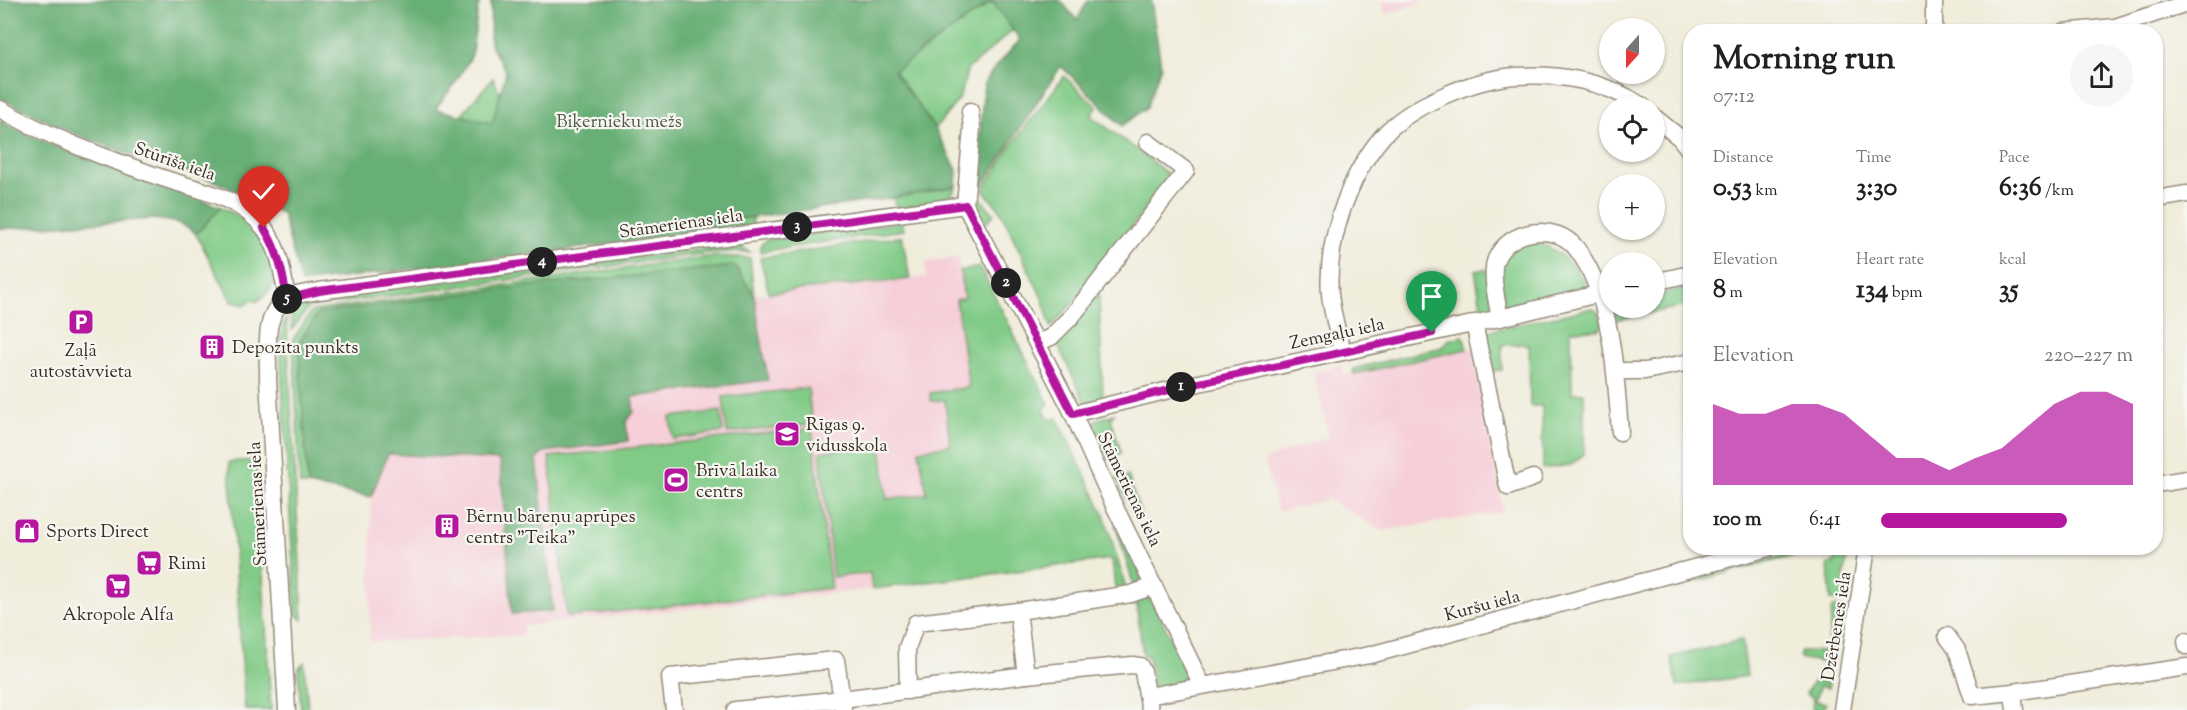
<!DOCTYPE html>
<meta charset="utf-8">
<style>
body{margin:0;font-family:"Sorts Mill Goudy",serif;background:#f6f6f6;color:#202124;height:100vh;display:flex;flex-direction:column;font-size:22px;white-space:nowrap}
*{box-sizing:border-box;margin:0}
p{font-size:20px;color:#757577}
.icon{flex:none;width:33px;height:33px;fill:none;stroke:currentColor;stroke-width:2;stroke-linecap:round;stroke-linejoin:round}
.map{position:relative;flex:1;overflow:hidden}
.side{position:absolute;left:1683px;top:24px;width:480px;height:531px;display:flex;flex-direction:column;background:#fff;border-radius:24px;box-shadow:0 2px 4px #0004}
.side>*{flex:none}
.needle{width:39px;rotate:201deg}
.buttons{position:absolute;left:1599px;top:18px;display:grid;gap:12px}
.buttons a{display:grid;place-items:center;width:66px;height:66px;border-radius:50%;background:#fff;box-shadow:0 2px 4px #0004;font-size:30px}
.pin{position:absolute;display:grid;place-items:center;width:51px;height:51px;color:#fff;margin:-62px -26px;border-radius:50% 50% 50% 0;rotate:-45deg;box-shadow:0 0 6px #0007}
.pin .icon{rotate:45deg}
.km{position:absolute;width:30px;height:30px;margin:-15px;border-radius:50%;background:#222;color:#fff;font-size:16px;line-height:30px;text-align:center}
.round{display:grid;place-items:center;flex:none;width:63px;height:63px;border-radius:32px;background:#f6f6f6}
.overview{display:flex;align-items:center;justify-content:space-between;height:102px;padding:0 30px}
h1{font-size:33px;font-weight:800;line-height:45px}
.stats{display:grid;grid-template-columns:repeat(3,1fr);gap:9px;height:102px;padding:6px 30px}
.stats div{display:grid;align-content:center}
.stats b{font-size:26px;font-weight:800}
.stats small{font-size:16px;font-weight:400}
.stats p{font-size:16px}
.chart{height:168px;padding:12px 30px}
.chart p{display:flex;justify-content:space-between}
.chart svg{width:100%;height:108px;margin-top:6px;fill:#b5179e;opacity:.7}
ul{padding:0 30px;list-style:none;font-size:20px}
li{display:grid;grid-template-columns:96px 72px 1fr;align-items:center;height:45px}
li i{height:15px;border-radius:8px;background:#b5179e}
.map>svg:first-child{display:block}
.built{fill:#f6cfd8}
.green{fill:#81cb87;stroke:#5e7a52;stroke-width:1.5}
.forest{fill:#68af74;stroke:#526c49;stroke-width:1.5}
.lines{fill:none;stroke-linecap:round;stroke-linejoin:round}
.street-casing{stroke:#968c7c;stroke-width:19}
.street{stroke:#fff;stroke-width:16}
.route-casing{stroke:#fff;stroke-width:12}
.route{stroke:#b5179e;stroke-width:8}
.labels{text-anchor:middle;stroke-width:4.5;stroke-linejoin:round;paint-order:stroke}
.park-label{font-size:18px;fill:#505a3e;stroke:#f6f6f2}
.street-label{font-size:18px;fill:#3b2a1e;stroke:#f6f6f2}
.poi-label{font-size:18px;fill:#3b2a1e;stroke:#f6f6f2;text-anchor:start}
</style>
<div class="map">
<svg width="2187" height="710" viewBox="0 0 2187 710">
<rect width="100%" height="100%" fill="#f6f6f2"/>
<filter id="ink" filterUnits="userSpaceOnUse"><feTurbulence type="fractalNoise" baseFrequency=".0167" numOctaves="2"/><feDisplacementMap in="SourceGraphic" scale="12" xChannelSelector="R" yChannelSelector="G"/><feConvolveMatrix kernelMatrix="1 2 1 2 8 2 1 2 1" color-interpolation-filters="sRGB"/></filter>
<filter id="wash" filterUnits="userSpaceOnUse"><feTurbulence type="fractalNoise" baseFrequency=".008" numOctaves="4" result="noise"/><feDisplacementMap in="SourceGraphic" scale="24" xChannelSelector="R" yChannelSelector="G"/><feGaussianBlur stdDeviation="1.35" result="paint"/><feColorMatrix in="noise" values="0 0 0 0 0 0 0 0 0 0 0 0 0 0 0 0 0 1.4 0 .05"/><feComposite in="paint" operator="in"/></filter>
<g filter="url(#wash)">
<rect width="100%" height="100%" fill="#f0eddb"/>
<g class="built">
<polygon points="1382,0 1427,0 1385,15"/>
<polygon points="958,257 962,287 1044,409 1100,519 892,587 523,626 523,635 370,642 371,498 308,485 754,295 926,277 925,262"/>
<polygon points="1473,348 1503,512 1382,531 1329,499 1278,512 1264,460 1329,436 1313,372 1343,365 1342,373 1346,375"/>
</g>
<g class="green">
<polygon points="993,1 1013,30 968,69 959,99 935,129 894,71"/>
<polygon points="1064,76 1097,107 1091,116 1139,151 1170,176 1080,295 1051,327 1043,300 1000,210 983,190 1009,149"/>
<polygon points="493,78 508,113 476,132 460,116"/>
<path d="M 956,186 C 950,207 914,205 896,208 L 893,198 Z"/>
<polygon points="977,194 994,214 986,223 974,200 974,196"/>
<path d="M 221,207 C 229,212 239,216 246,222 C 259,233 282,272 271,289 C 268,294 261,298 257,302 L 254,299 L 244,305 L 232,302 L 196,234 Z"/>
<polygon points="752,217 753,227 718,231 717,222"/>
<polygon points="902,222 904,230 760,252 760,246 766,240"/>
<polygon points="902,236 910,279 769,293 760,258"/>
<path d="M 1531,242 C 1552,243 1581,269 1588,290 L 1505,308 L 1498,264 L 1515,246 Z"/>
<polygon points="737,244 750,252 715,252 309,307 292,330 291,311 298,304 312,299"/>
<polygon points="715,256 750,258 754,295 511,310 298,344 308,485 300,485 293,339 312,311"/>
<polygon points="980,267 1049,404 1044,410 1049,420 1057,418 1104,514 1126,588 1115,588 1112,559 872,589 870,573 833,577 820,452 881,445 887,499 927,494 919,450 950,445 945,400 931,401 930,393 969,387 956,300 964,298 960,271"/>
<path d="M 1475,270 L 1488,270 L 1492,304 C 1485,320 1454,321 1439,324 L 1439,321 L 1482,312 Z"/>
<polygon points="1690,287 1690,305 1616,320 1615,308 1654,308 1655,295"/>
<polygon points="1099,294 1103,399 1086,404 1057,343"/>
<polygon points="1592,308 1598,312 1603,325 1597,330 1571,330 1572,393 1584,393 1584,454 1571,465 1543,469 1542,406 1530,406 1529,344 1502,345 1502,370 1490,371 1485,337 1489,331"/>
<polygon points="287,317 288,349 303,620 296,615 280,348 283,325"/>
<polygon points="1463,336 1467,349 1354,374 1353,369 1442,347 1448,340"/>
<polygon points="808,388 812,424 727,433 723,397"/>
<polygon points="721,411 723,432 673,439 670,417"/>
<path d="M 1114,414 L 1111,418 L 1121,453 L 1107,460 L 1091,427 C 1093,418 1106,417 1114,414 Z"/>
<polygon points="812,428 831,588 567,617 549,457"/>
<polygon points="256,460 271,710 245,710 229,462"/>
<polygon points="1128,476 1140,513 1137,515 1133,513 1116,478"/>
<polygon points="1115,524 1141,577 1140,582 1134,586"/>
<polygon points="1812,548 1848,548 1841,601 1831,600 1828,565 1834,563 1836,555 1831,551 1820,553 1819,549 1672,588 1671,585"/>
<path d="M 1138,597 L 1150,598 L 1153,603 L 1187,671 C 1180,688 1170,687 1154,691 L 1148,656 L 1143,656 L 1136,601 Z"/>
<polygon points="1832,607 1840,608 1832,664 1799,658 1801,651 1827,652"/>
<polygon points="1742,640 1747,676 1677,686 1671,657"/>
<polygon points="304,662 308,710 301,710 298,669"/>
<polygon points="1819,681 1829,683 1828,688 1819,686 1816,701 1826,703 1824,710 1812,710 1813,698 1806,694 1813,682"/>
</g>
<g class="forest">
<polygon points="0,0 481,0 478,7 472,55 454,85 435,109 492,123 506,72 490,44 491,0 1060,0 1077,20 1088,0 1151,0 1161,66 1147,107 1122,126 1061,66 983,185 976,183 984,83 993,70 1020,40 992,1 894,71 935,129 957,170 956,186 893,198 717,222 718,231 301,283 282,213 215,181 129,155 62,128 0,98"/>
<path d="M 0,120 L 13,128 L 70,152 L 221,207 L 196,234 C 184,222 170,221 153,219 L 0,229 Z"/>
<polygon points="735,266 754,295 768,380 632,397 634,412 626,422 628,441 544,452 537,459 553,611 512,614 500,460 388,454 371,497 308,485 298,344 318,313 509,288"/>
</g>
</g>
<g filter="url(#ink)">
<g class="lines">
<g class="street-casing">
<g id="street">
<polyline points="1934,0 1934,32"/>
<polyline points="2063,32 2115,27 2187,3"/>
<path d="M 0,109 C 47,136 101,156 151,174 C 190,189 239,194 265,229 C 280,249 283,275 287,299"/>
<polyline points="1654,117 1680,138 1690,151"/>
<polyline points="2156,199 2187,194"/>
<polyline points="965,205 1070,407 1111,499 1202,685"/>
<polyline points="965,205 972,128 970,111"/>
<polyline points="1654,282 1690,274"/>
<path d="M 1500,318 C 1497,303 1490,273 1496,259 C 1509,229 1556,222 1576,248 C 1612,294 1616,376 1620,432"/>
<polyline points="1474,323 1508,487 1533,478"/>
<polyline points="1037,343 1051,337 1072,316 1186,171 1148,142"/>
<path d="M 1342,352 C 1338,332 1332,314 1330,294 C 1326,242 1348,177 1382,137 C 1410,105 1474,79 1516,76 C 1559,73 1605,81 1642,106"/>
<polyline points="1616,371 1645,371 1690,362"/>
<polyline points="1073,414 1185,386 1500,318 1610,291"/>
<polyline points="2156,484 2187,479"/>
<polyline points="1947,636 1957,650 1972,696 2013,692 2187,667"/>
<polyline points="2186,641 2187,646"/>
<polyline points="908,691 907,648 916,623 1018,611"/>
<polyline points="2013,692 2015,710"/>
<polyline points="1148,696 1370,655 1768,548"/>
<path d="M 287,710 L 268,379 C 269,355 261,313 287,299 C 296,293 309,293 319,291 L 965,205"/>
<polyline points="674,710 670,677 836,660 843,708"/>
<polyline points="735,710 842,699 1026,675"/>
<polyline points="1150,710 1143,672 1140,666 1132,665 1026,675 1018,611 1131,594 1154,586"/>
<polyline points="1842,710 1867,548"/>
</g>
</g>
<use href="#street" class="street"/>
</g>
</g>
<g class="lines" filter="url(#ink)">
<g class="route-casing">
<path id="route" d="M 264,228 C 278,250 283,273 287,299 L 319,291 L 966,205 L 1073,414 L 1185,386 L 1432,333"/>
</g>
<use href="#route" class="route"/>
</g>
<defs>
<g id="parking-square" transform="scale(1.35)"><rect x="-9" y="-9" width="18" height="18" rx="4" fill="#b5179e" stroke="#f6f6f2"/><path d="M-3.5-5.5H1a3.5 3.5 0 0 1 0 7H-1V5.5H-3.5ZM-1-3.4V-.6H.8a1.4 1.4 0 0 0 0-2.8Z" fill="#fff"/></g>
<g id="building-square" transform="scale(1.35)"><rect x="-9" y="-9" width="18" height="18" rx="4" fill="#b5179e" stroke="#f6f6f2"/><path d="M-4-6H4V6H1V3H-1V6H-4ZM-2.5-4.3h1.7v1.8h-1.7ZM.8-4.3h1.7v1.8H.8ZM-2.5-1h1.7V.8h-1.7ZM.8-1h1.7V.8H.8Z" fill="#fff"/></g>
<g id="school-square" transform="scale(1.35)"><rect x="-9" y="-9" width="18" height="18" rx="4" fill="#b5179e" stroke="#f6f6f2"/><path d="M0-5L7-2L0 1L-7-2ZM-4 1L0 2.5L4 1V4Q0 6-4 4Z" fill="#fff"/></g>
<g id="stadium-square" transform="scale(1.35)"><rect x="-9" y="-9" width="18" height="18" rx="4" fill="#b5179e" stroke="#f6f6f2"/><path d="M0-5a6.5 5 0 1 0 0 10a6.5 5 0 1 0 0-10ZM-3.5-1.8h7v3.6h-7Z" fill="#fff"/></g>
<g id="shop-square" transform="scale(1.35)"><rect x="-9" y="-9" width="18" height="18" rx="4" fill="#b5179e" stroke="#f6f6f2"/><path d="M-5-2.5h2.3a2.7 3.5 0 0 1 5.4 0H5L5.5 6h-11ZM-1.5-2.5h3a1.5 2.3 0 0 0-3 0Z" fill="#fff"/></g>
<g id="supermarket-square" transform="scale(1.35)"><rect x="-9" y="-9" width="18" height="18" rx="4" fill="#b5179e" stroke="#f6f6f2"/><path d="M-6-5.5h2.5l.6 2H6L4.5 2H-2.5L-4.4-4H-6ZM-1.5 3.2a1.3 1.3 0 1 0 .1 0ZM3 3.2a1.3 1.3 0 1 0 .1 0Z" fill="#fff"/></g>
</defs>
<g fill-rule="evenodd">
<use href="#parking-square" x="81" y="322"/>
<use href="#building-square" x="212" y="347"/>
<use href="#school-square" x="787" y="434"/>
<use href="#stadium-square" x="676" y="480"/>
<use href="#building-square" x="447" y="526"/>
<use href="#shop-square" x="27" y="531"/>
<use href="#supermarket-square" x="149" y="563"/>
<use href="#supermarket-square" x="118" y="586"/>
</g>
<g class="labels">
<g class="park-label">
<text x="619" y="127">Biķernieku mežs</text>
</g>
<g class="street-label">
<text transform="translate(175 161) rotate(19)" y="6">Stūrīša iela</text>
<text transform="translate(681 223) rotate(-8)" y="6">Stāmerienas iela</text>
<text transform="translate(1337 333) rotate(-12)" y="6">Zemgaļu iela</text>
<text transform="translate(1130 489) rotate(64)" y="6">Stāmerienas iela</text>
<text transform="translate(257 504) rotate(-93)" y="6">Stāmerienas iela</text>
<text transform="translate(1482 605) rotate(-15)" y="6">Kuršu iela</text>
<text transform="translate(1836 626) rotate(-81)" y="6">Dzērbenes iela</text>
</g>
<g class="poi-label">
<text x="232" y="353">Depozīta punkts</text>
<text x="81" y="356" text-anchor="middle">Zaļā<tspan x="81" dy="21">autostāvvieta</tspan></text>
<text x="806" y="430">Rīgas 9.<tspan x="806" dy="21">vidusskola</tspan></text>
<text x="696" y="476">Brīvā laika<tspan x="696" dy="21">centrs</tspan></text>
<text x="466" y="522">Bērnu bāreņu aprūpes<tspan x="466" dy="21">centrs "Teika"</tspan></text>
<text x="46" y="537">Sports Direct</text>
<text x="168" y="569">Rimi</text>
<text x="118" y="620" text-anchor="middle">Akropole Alfa</text>
</g>
</g>
</svg>
<div class="buttons">
<a><svg class="needle" viewBox="-14 -14 28 28"><path d="M0-13l5 13h-10z" fill="#e53935"/><path d="M0 13l5-13h-10z" fill="#757577"/></svg></a>
<a><svg class="icon" aria-label="locate" viewBox="0 0 24 24"><circle cx="12" cy="12" r="6"/><path d="M12 2v4M12 18v4M2 12h4M18 12h4"/></svg></a>
<a>+</a>
<a>−</a>
</div>
<div class="pin" style="left:1432px;top:333px;background:#1e9e55"><svg class="icon" aria-label="arrive" viewBox="0 0 24 24"><path d="M6 21V4h12l-3 4 3 4H6"/></svg></div>
<div class="pin" style="left:264px;top:228px;background:#d93025"><svg class="icon" aria-label="check" viewBox="0 0 24 24"><path d="M5 12l5 5 9-10"/></svg></div>
<b class="km" style="left:1181px;top:387px">1</b>
<b class="km" style="left:1006px;top:283px">2</b>
<b class="km" style="left:797px;top:227px">3</b>
<b class="km" style="left:542px;top:262px">4</b>
<b class="km" style="left:287px;top:299px">5</b>
<section class="side">
<div class="overview"><div><h1>Morning run</h1><p>07:12</p></div><a class="round"><svg class="icon" aria-label="share" viewBox="0 0 24 24"><path d="M12 15V3M7 8l5-5 5 5M5 13v7h14v-7"/></svg></a></div>
<div class="stats">
<div><p>Distance</p><b>0.53<small> km</small></b></div>
<div><p>Time</p><b>3:30</b></div>
<div><p>Pace</p><b>6:36<small> /km</small></b></div>
</div>
<div class="stats">
<div><p>Elevation</p><b>8<small> m</small></b></div>
<div><p>Heart rate</p><b>134<small> bpm</small></b></div>
<div><p>kcal</p><b>35</b></div>
</div>
<div class="chart"><p><span>Elevation</span>220–227 m</p>
<svg viewBox="0 0 160 44" preserveAspectRatio="none"><path d="M0 44V11L10 15L20 15L30 11L40 11L50 15L60 24L70 33L80 33L90 38L100 33L110 29L120 20L130 11L140 6L150 6L160 11V44z"/></svg>
</div>
<ul>
<li><b>100 m</b>6:41<i style="width:74%"></i></li>
</ul>
</section>
</div>
